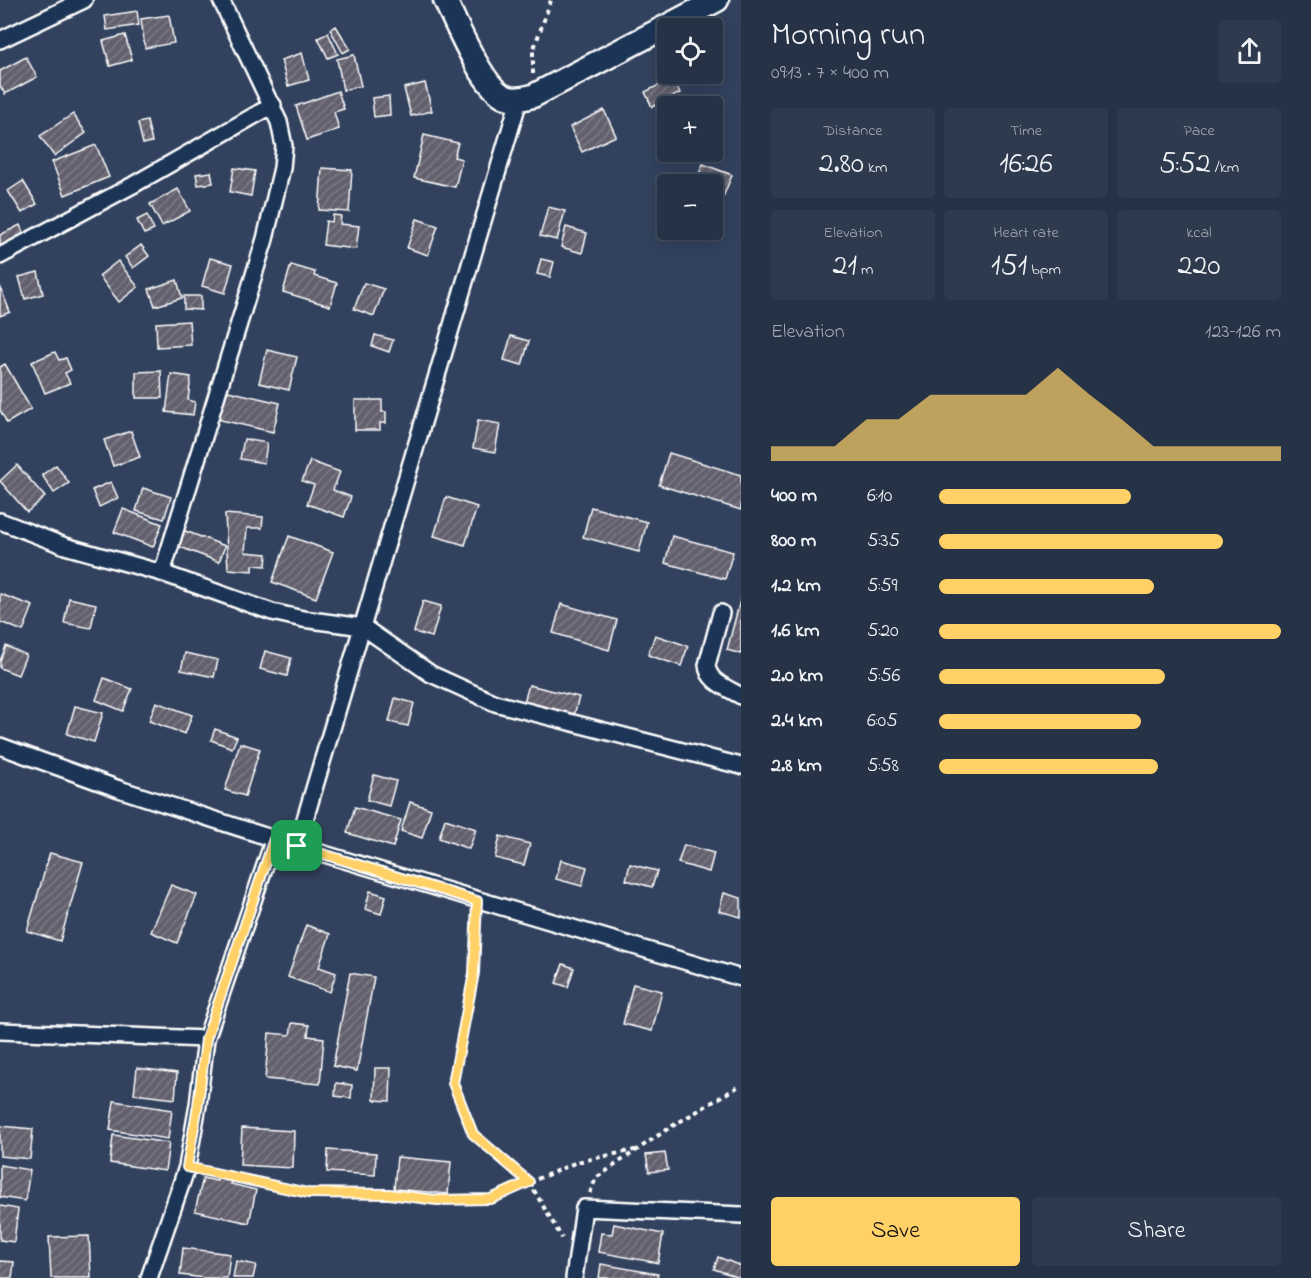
<!DOCTYPE html>
<meta charset="utf-8">
<style>
body{margin:0;font-family:"Indie Flower",sans-serif;background:#2e3a4d;color:#f1f3f6;height:100vh;display:flex;flex-direction:column;font-size:22px;white-space:nowrap}
*{box-sizing:border-box;margin:0}
p{font-size:20px;color:#a4aab3}
.icon{flex:none;width:33px;height:33px;fill:none;stroke:currentColor;stroke-width:2;stroke-linecap:round;stroke-linejoin:round}
.map{position:relative;flex:1;overflow:hidden}
.panel{display:flex;flex-direction:column;background:#263246;width:570px}
.panel>*{flex:none}
.tools{position:absolute;left:657px;top:18px;display:grid;gap:12px}
.tools a{display:grid;place-items:center;width:66px;height:66px;border-radius:6px;background:#263246;box-shadow:0 3px 15px #0003,0 0 0 2px #424d5f;font-size:30px}
.pin{position:absolute;display:grid;place-items:center;width:51px;height:51px;color:#fff;margin:-26px;border-radius:12px;box-shadow:0 3px 9px #0006}
.round{display:grid;place-items:center;flex:none;width:63px;height:63px;border-radius:6px;background:#2e3a4d}
.head{display:flex;align-items:center;justify-content:space-between;height:102px;padding:0 30px}
h1{font-size:33px;font-weight:600;line-height:45px}
.metrics{display:grid;grid-template-columns:repeat(3,1fr);gap:9px;height:102px;padding:6px 30px}
.metrics div{display:grid;align-content:center;border-radius:6px;background:#2e3a4d;text-align:center}
.metrics b{font-size:30px;font-weight:600}
.metrics small{font-size:16px;font-weight:400}
.metrics p{font-size:16px}
.chart{height:168px;padding:12px 30px}
.chart p{display:flex;justify-content:space-between}
.chart svg{width:100%;height:108px;margin-top:6px;fill:#ffd166;opacity:.7}
.action{display:flex;gap:12px;margin-top:auto;padding:12px 30px}
.action a{flex:1;height:69px;border-radius:6px;background:#ffd166;color:#111;font-size:24px;font-weight:600;line-height:69px;text-align:center}
.action a+a{background:#2e3a4d;color:#f1f3f6}
ul{padding:0 30px;list-style:none;font-size:20px}
li{display:grid;grid-template-columns:96px 72px 1fr;align-items:center;height:45px}
li i{height:15px;border-radius:8px;background:#ffd166}
main{display:flex;flex:1;min-height:0}
.map>svg:first-child{display:block}
.building{fill:url(#building-hatch);stroke:#fff;stroke-width:1.5}
.lines{fill:none;stroke-linecap:round;stroke-linejoin:round}
.street-casing{stroke:#fff;stroke-width:20}
.secondary-casing{stroke:#fff;stroke-width:27}
.path{stroke:#fff;stroke-width:4;stroke-dasharray:4.5 4.5;stroke-linecap:butt}
.street{stroke:#1d3557;stroke-width:15}
.secondary{stroke:#1d3557;stroke-width:22}
.route-casing{stroke:#fff;stroke-width:12}
.route{stroke:#ffd166;stroke-width:8}
</style>
<main>
<div class="map">
<svg width="741" height="1278" viewBox="0 0 741 1278">
<defs>
<pattern id="building-hatch" width="6" height="6" patternUnits="userSpaceOnUse" patternTransform="scale(1.5)"><rect width="6" height="6" fill="#63616e"/><path d="M-1 1l2-2M0 6l6-6M5 7l2-2" fill="none" stroke="#7a7984"/></pattern>
</defs>
<rect width="100%" height="100%" fill="#32425e"/>
<filter id="ink" filterUnits="userSpaceOnUse"><feTurbulence type="fractalNoise" baseFrequency=".0167" numOctaves="2"/><feDisplacementMap in="SourceGraphic" scale="12" xChannelSelector="R" yChannelSelector="G"/><feConvolveMatrix kernelMatrix="1 2 1 2 8 2 1 2 1" color-interpolation-filters="sRGB"/></filter>
<g filter="url(#ink)">
<g class="building">
<polygon points="137,11 139,25 107,30 105,16"/>
<polygon points="169,15 174,43 145,48 141,19"/>
<polygon points="336,26 350,49 343,53 330,29"/>
<polygon points="328,33 338,54 328,58 318,38"/>
<polygon points="125,35 132,60 110,66 103,41"/>
<polygon points="302,53 309,80 288,86 281,60"/>
<polygon points="354,55 361,86 343,90 337,59"/>
<polygon points="26,57 37,77 5,94 0,86 0,71"/>
<polygon points="673,78 680,93 652,107 645,92"/>
<polygon points="425,83 432,111 411,116 404,88"/>
<polygon points="338,91 344,109 334,112 339,129 307,140 296,106"/>
<polygon points="389,96 390,115 374,117 372,98"/>
<polygon points="604,110 616,136 582,152 570,127"/>
<polygon points="73,114 86,133 54,156 40,136"/>
<polygon points="147,121 152,142 143,144 138,123"/>
<polygon points="424,135 458,143 454,157 462,159 455,187 414,178"/>
<polygon points="96,145 109,177 65,195 52,162"/>
<polygon points="703,164 732,175 723,197 712,193 712,184 695,184"/>
<polygon points="234,168 255,171 251,196 230,192"/>
<polygon points="322,168 352,170 349,212 319,210"/>
<polygon points="211,172 213,183 198,185 196,174"/>
<polygon points="23,181 37,204 22,213 8,191"/>
<polygon points="178,189 190,211 162,226 150,204"/>
<polygon points="548,207 565,211 557,240 540,236"/>
<polygon points="147,215 154,230 144,234 137,220"/>
<polygon points="333,215 341,216 340,224 359,226 356,249 323,245 326,221 332,222"/>
<polygon points="417,219 438,226 428,255 407,248"/>
<polygon points="20,225 26,239 0,251 0,235"/>
<polygon points="566,227 587,233 582,253 561,247"/>
<polygon points="141,245 149,256 133,268 125,257"/>
<polygon points="210,258 233,264 225,293 202,286"/>
<polygon points="541,259 554,262 550,277 537,274"/>
<polygon points="118,261 138,287 119,302 99,276"/>
<polygon points="291,265 315,272 314,276 337,283 330,306 283,292"/>
<polygon points="38,272 43,294 25,299 19,277"/>
<polygon points="177,280 182,298 155,306 149,289"/>
<polygon points="364,283 384,289 374,316 354,309"/>
<polygon points="0,286 10,312 0,316"/>
<polygon points="184,296 201,296 201,310 184,309"/>
<polygon points="189,321 191,345 157,347 156,323"/>
<polygon points="375,335 393,340 389,352 372,346"/>
<polygon points="511,336 529,341 522,365 504,360"/>
<polygon points="267,350 297,357 289,390 259,383"/>
<polygon points="55,352 59,360 66,358 71,370 65,373 70,383 45,393 32,362"/>
<polygon points="5,364 31,409 7,423 0,410 0,367"/>
<polygon points="161,371 162,398 136,398 136,372"/>
<polygon points="171,374 191,377 188,400 195,402 193,415 166,412"/>
<polygon points="215,388 280,403 273,432 208,417"/>
<polygon points="355,400 382,400 382,412 386,412 386,423 380,423 380,430 355,430"/>
<polygon points="478,420 500,424 495,452 473,448"/>
<polygon points="131,431 140,457 113,466 104,440"/>
<polygon points="244,439 267,443 264,463 240,459"/>
<polygon points="669,453 741,475 741,510 659,485"/>
<polygon points="310,461 340,472 333,490 351,497 344,517 307,504 314,485 302,481"/>
<polygon points="17,465 45,497 27,512 0,481"/>
<polygon points="56,465 69,483 54,493 42,475"/>
<polygon points="111,482 118,498 99,507 92,490"/>
<polygon points="143,488 171,497 164,519 136,511"/>
<polygon points="446,497 477,507 465,545 434,536"/>
<polygon points="591,507 647,522 639,552 583,537"/>
<polygon points="123,509 162,524 153,547 114,532"/>
<polygon points="225,514 263,517 262,528 247,528 245,552 267,554 266,566 253,565 253,571 228,569"/>
<polygon points="180,529 225,546 219,562 175,545"/>
<polygon points="289,536 333,552 316,598 272,582"/>
<polygon points="672,536 733,552 725,579 665,563"/>
<polygon points="0,594 33,606 23,631 0,622"/>
<polygon points="741,597 741,654 727,650"/>
<polygon points="69,598 96,604 91,628 64,623"/>
<polygon points="423,601 441,606 432,637 414,632"/>
<polygon points="561,604 617,620 609,650 553,633"/>
<polygon points="655,635 688,646 681,666 648,655"/>
<polygon points="6,646 26,655 18,675 0,668 0,661"/>
<polygon points="265,651 291,658 287,676 260,669"/>
<polygon points="185,653 218,660 214,677 181,670"/>
<polygon points="104,678 132,689 123,711 96,700"/>
<polygon points="529,685 579,697 574,715 524,702"/>
<polygon points="395,698 414,703 408,726 389,722"/>
<polygon points="156,702 192,715 185,734 149,721"/>
<polygon points="75,706 103,713 94,742 67,734"/>
<polygon points="215,729 237,737 232,748 211,740"/>
<polygon points="240,743 260,749 245,796 225,790"/>
<polygon points="374,775 396,781 389,806 367,800"/>
<polygon points="410,802 431,809 422,838 401,831"/>
<polygon points="355,807 401,820 393,847 347,833"/>
<polygon points="445,819 476,829 469,849 439,838"/>
<polygon points="500,836 530,844 524,865 495,858"/>
<polygon points="684,845 714,853 709,872 678,863"/>
<polygon points="50,853 83,862 60,941 27,931"/>
<polygon points="561,860 587,867 582,886 556,879"/>
<polygon points="630,864 657,871 652,887 626,880"/>
<polygon points="171,885 197,895 177,943 151,932"/>
<polygon points="370,891 386,896 381,914 365,909"/>
<polygon points="724,893 741,898 741,917 719,911"/>
<polygon points="306,925 330,934 319,967 336,973 330,992 288,977"/>
<polygon points="563,964 574,968 568,987 556,983"/>
<polygon points="350,973 374,977 357,1071 333,1066"/>
<polygon points="633,984 662,991 652,1031 623,1024"/>
<polygon points="292,1023 309,1025 308,1036 324,1038 320,1084 265,1079 269,1033 290,1035"/>
<polygon points="137,1068 177,1073 175,1099 134,1094"/>
<polygon points="375,1068 391,1068 390,1101 374,1100"/>
<polygon points="336,1083 352,1085 351,1098 335,1096"/>
<polygon points="114,1101 172,1110 168,1139 110,1130"/>
<polygon points="0,1126 33,1129 30,1159 0,1156"/>
<polygon points="242,1128 294,1131 293,1168 240,1165"/>
<polygon points="113,1135 169,1143 165,1171 110,1163"/>
<polygon points="328,1150 376,1153 375,1175 327,1172"/>
<polygon points="665,1153 668,1170 649,1172 646,1155"/>
<polygon points="397,1157 451,1162 448,1194 394,1189"/>
<polygon points="0,1165 30,1170 25,1201 0,1197"/>
<polygon points="218,1174 233,1178 231,1184 256,1190 249,1223 195,1211 203,1178 217,1181"/>
<polygon points="0,1206 18,1209 14,1242 0,1240"/>
<polygon points="614,1224 663,1234 658,1263 598,1252 601,1233 612,1234"/>
<polygon points="89,1236 91,1278 51,1278 49,1237"/>
<polygon points="183,1248 230,1254 227,1278 205,1278 180,1275"/>
<polygon points="718,1257 741,1266 740,1278 714,1269"/>
<polygon points="0,1261 14,1262 12,1278 0,1278"/>
<polygon points="236,1261 256,1265 253,1278 233,1278"/>
<polygon points="601,1264 658,1274 657,1278 599,1278"/>
</g>
<g class="lines">
<g class="street-casing">
<g id="street">
<polyline points="0,40 84,0"/>
<polyline points="0,256 133,185 273,105"/>
<polyline points="0,521 65,546 162,573 272,612 303,619 363,627 431,674 495,703 741,766"/>
<polyline points="162,573 265,239 282,168 284,146 279,122 221,0"/>
<path d="M 721,613 L 707,665 C 708,682 728,688 741,696"/>
<polyline points="0,746 119,789 274,839 741,978"/>
<polyline points="297,846 519,100"/>
<polyline points="0,1031 206,1039"/>
<polyline points="149,1278 187,1167 198,1105 206,1039 274,839"/>
<polyline points="574,1278 584,1208 741,1215"/>
</g>
</g>
<g class="secondary-casing">
<path id="secondary" d="M 445,0 C 456,23 483,89 506,97 C 515,101 524,98 533,96 L 717,0"/>
</g>
<g class="path">
<polyline points="533,74 533,51 551,0"/>
<polyline points="476,917 474,973 453,1083 473,1134 529,1182 562,1238"/>
<polyline points="202,1170 308,1193 389,1194 437,1200 491,1199 577,1162 639,1149"/>
<polyline points="590,1193 596,1178 669,1128 741,1085"/>
</g>
<use href="#street" class="street"/>
<use href="#secondary" class="secondary"/>
</g>
</g>
<g class="lines" filter="url(#ink)">
<g class="route-casing">
<polygon id="route" points="274,839 477,901 474,973 453,1083 473,1134 529,1182 491,1199 437,1200 389,1194 308,1193 187,1167 198,1105 206,1039"/>
</g>
<use href="#route" class="route"/>
</g>
</svg>
<div class="tools">
<a><svg class="icon" aria-label="locate" viewBox="0 0 24 24"><circle cx="12" cy="12" r="6"/><path d="M12 2v4M12 18v4M2 12h4M18 12h4"/></svg></a>
<a>+</a>
<a>−</a>
</div>
<div class="pin" style="left:297px;top:846px;background:#1e9e55"><svg class="icon" aria-label="arrive" viewBox="0 0 24 24"><path d="M6 21V4h12l-3 4 3 4H6"/></svg></div>
</div>
<section class="panel">
<div class="head"><div><h1>Morning run</h1><p>09:13 · 7 × 400 m</p></div><a class="round"><svg class="icon" aria-label="share" viewBox="0 0 24 24"><path d="M12 15V3M7 8l5-5 5 5M5 13v7h14v-7"/></svg></a></div>
<div class="metrics">
<div><p>Distance</p><b>2.80<small> km</small></b></div>
<div><p>Time</p><b>16:26</b></div>
<div><p>Pace</p><b>5:52<small> /km</small></b></div>
</div>
<div class="metrics">
<div><p>Elevation</p><b>21<small> m</small></b></div>
<div><p>Heart rate</p><b>151<small> bpm</small></b></div>
<div><p>kcal</p><b>220</b></div>
</div>
<div class="chart"><p><span>Elevation</span>123–126 m</p>
<svg viewBox="0 0 160 44" preserveAspectRatio="none"><path d="M0 44V38L10 38L20 38L30 27L40 27L50 17L60 17L70 17L80 17L90 6L100 17L110 27L120 38L130 38L140 38L150 38L160 38V44z"/></svg>
</div>
<ul>
<li><b>400 m</b>6:10<i style="width:56%"></i></li>
<li><b>800 m</b>5:35<i style="width:83%"></i></li>
<li><b>1.2 km</b>5:59<i style="width:63%"></i></li>
<li><b>1.6 km</b>5:20<i style="width:100%"></i></li>
<li><b>2.0 km</b>5:56<i style="width:66%"></i></li>
<li><b>2.4 km</b>6:05<i style="width:59%"></i></li>
<li><b>2.8 km</b>5:58<i style="width:64%"></i></li>
</ul>
<div class="action"><a>Save</a><a>Share</a></div>
</section>
</main>
